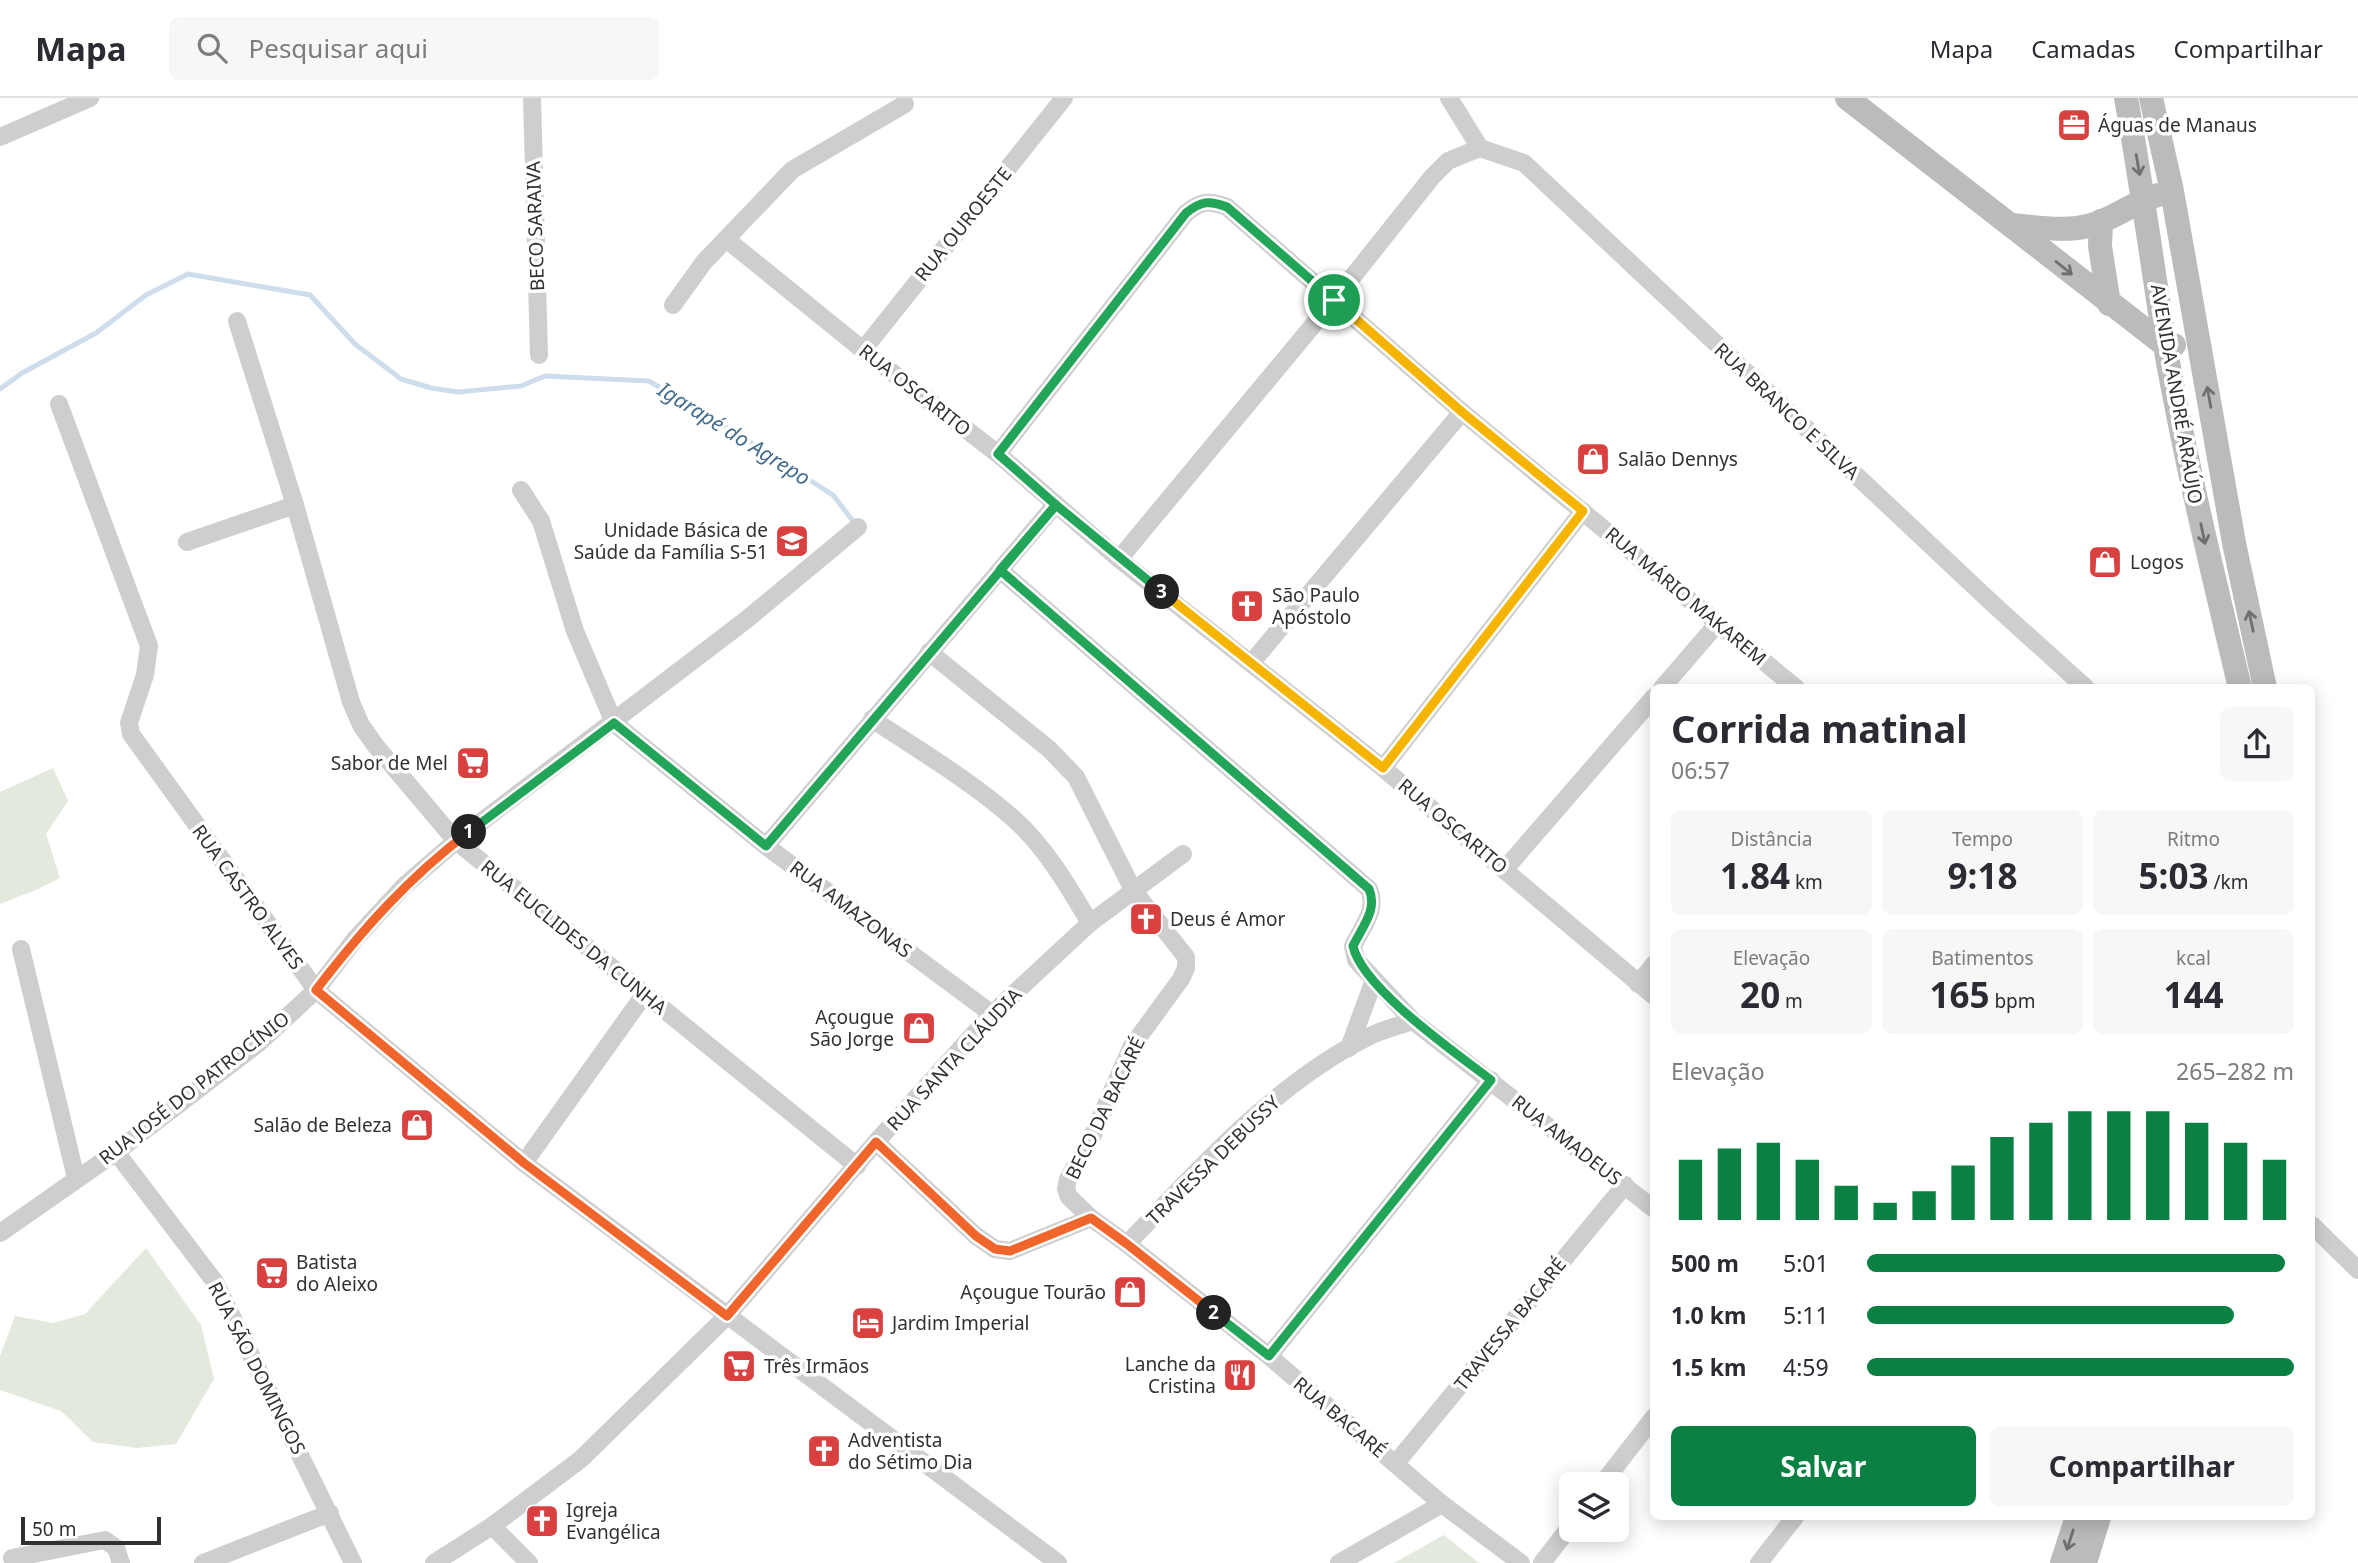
<!DOCTYPE html>
<html lang="pt">
<meta charset="utf-8">
<style>
body{margin:0;font-family:"Noto Sans",sans-serif;background:#f7f7f7;color:#2b2b33;height:100vh;display:flex;flex-direction:column;font-size:26px;white-space:nowrap}
*{box-sizing:border-box;margin:0}
p{font-size:23px;color:#7c7c81}
.icon{flex:none;width:38px;height:38px;fill:none;stroke:currentColor;stroke-width:2;stroke-linecap:round;stroke-linejoin:round}
.map{position:relative;flex:1;overflow:hidden}
.details{position:absolute;left:1650px;top:586px;width:665px;height:836px;display:flex;flex-direction:column;background:#fff;border-radius:10px;box-shadow:0 4px 18px #0003}
.details>*{flex:none}
.fabs{position:absolute;left:1559px;top:1374px;display:grid;gap:14px}
.fabs a{display:grid;place-items:center;width:70px;height:70px;border-radius:10px;background:#fff;box-shadow:0 4px 18px #0003;font-size:35px}
.scale{position:absolute;left:21px;bottom:18px;width:140px;box-sizing:border-box;padding-left:7px;border:4px solid #313131;border-top:0;font-size:19px;line-height:24px;white-space:nowrap;color:#313131;-webkit-text-stroke:5px #fff;paint-order:stroke}
.pin{position:absolute;display:grid;place-items:center;width:60px;height:60px;color:#fff;margin:-30px;border:4px solid #fff;border-radius:50%;box-shadow:0 2px 7px #0007}
.km{position:absolute;width:35px;height:35px;margin:-18px;border-radius:50%;background:#222;color:#fff;font-size:19px;line-height:35px;text-align:center}
.round{display:grid;place-items:center;flex:none;width:74px;height:74px;border-radius:10px;background:#f7f7f7}
.headline{display:flex;align-items:center;justify-content:space-between;height:119px;padding:0 21px}
h1{font-size:38px;font-weight:700;line-height:52px}
.figures{display:grid;grid-template-columns:repeat(3,1fr);gap:10px;height:119px;padding:7px 21px}
.figures div{display:grid;align-content:center;border-radius:10px;background:#f7f7f7;text-align:center}
.figures b{font-size:35px;font-weight:700}
.figures small{font-size:19px;font-weight:400}
.figures p{font-size:19px}
.chart{height:196px;padding:14px 21px}
.chart p{display:flex;justify-content:space-between}
.chart svg{width:100%;height:126px;margin-top:7px;stroke:#0b8043;stroke-width:6}
.cta{display:flex;gap:14px;margin-top:auto;padding:14px 21px}
.cta a{flex:1;height:80px;border-radius:10px;background:#0b8043;color:#fff;font-size:28px;font-weight:700;line-height:80px;text-align:center}
.cta a+a{background:#f7f7f7;color:#2b2b33}
ul{padding:0 21px;list-style:none;font-size:23px}
li{display:grid;grid-template-columns:112px 84px 1fr;align-items:center;height:52px}
li i{height:18px;border-radius:9px;background:#0b8043}
header{display:flex;align-items:center;gap:42px;box-sizing:border-box;height:98px;padding:0 35px;background:#fff;border-bottom:2px solid #e1e1e2}
header strong{font-size:33px}
nav{display:flex;gap:38px;margin-inline-start:auto;font-size:24px}
.search{width:490px;height:63px;background:#f7f7f7;display:flex;align-items:center;gap:18px;box-sizing:border-box;padding:0 24px;border-radius:10px;color:#7c7c81;font-size:26px}
.map>svg:first-child{display:block}
.green{fill:#e3e9dd}
.lines{fill:none;stroke-linecap:round;stroke-linejoin:round}
.stream{stroke:#ceddeb;stroke-width:5}
.street{stroke:#cecece;stroke-width:18}
.secondary{stroke:#bbb;stroke-width:24}
.oneway{stroke:#6f6f6f}
.split-1-casing{stroke:#fff;stroke-width:14}
.split-2-casing{stroke:#fff;stroke-width:14}
.split-3-casing{stroke:#fff;stroke-width:14}
.split-4-casing{stroke:#fff;stroke-width:14}
.split-1{stroke:#22a559;stroke-width:9}
.split-2{stroke:#f0652b;stroke-width:9}
.split-3{stroke:#22a559;stroke-width:9}
.split-4{stroke:#f5b400;stroke-width:9}
.labels{text-anchor:middle;stroke-width:7;stroke-linejoin:round;paint-order:stroke}
.poi-label{font-size:19px;fill:#313131;stroke:#fff;text-anchor:start}
.street-label{font-size:19px;fill:#313131;stroke:#fff}
.water-label{font-size:21px;font-style:italic;fill:#446c8e;stroke:#fff}
</style>
<header>
<strong>Mapa</strong>
<div class="search"><svg class="icon" aria-label="search" viewBox="0 0 24 24"><circle cx="10" cy="10" r="6"/><path d="M15 15l6 6"/></svg>Pesquisar aqui</div>
<nav><a>Mapa</a><a>Camadas</a><a>Compartilhar</a></nav>
</header>
<div class="map">
<svg width="2358" height="1465" viewBox="0 0 2358 1465">
<rect width="100%" height="100%" fill="#fff"/>
<g class="green">
<polygon points="53,670 68,703 46,736 60,780 38,791 0,806 0,694"/>
<polygon points="146,1150 201,1227 214,1281 176,1346 137,1350 93,1344 61,1313 0,1292 0,1258 15,1218 53,1225 85,1216"/>
<polygon points="1444,1437 1479,1465 1394,1465"/>
</g>
<g class="lines">
<polyline class="stream" points="0,291 22,275 96,235 146,197 188,176 310,197 355,246 401,281 431,290 458,294 521,288 545,278 649,283 747,342 833,397 853,423"/>
<g class="street">
<polyline points="532,0 539,257"/>
<polyline points="1449,0 1480,50"/>
<polyline points="0,39 90,0"/>
<polyline points="1480,50 1524,65 1993,506 2086,590"/>
<polyline points="726,141 863,252 998,356 1119,461 1383,670 1654,898"/>
<polyline points="673,207 704,164 792,72 905,6"/>
<polyline points="237,223 295,407 351,604 361,627 375,647 456,743 857,1068"/>
<polyline points="863,252 1064,0"/>
<polyline points="59,306 149,548 145,577 129,625 131,636 316,892 524,1065 1058,1465"/>
<path d="M 998,356 L 1186,115 C 1201,103 1209,102 1227,109 L 1462,314 L 1796,590"/>
<polyline points="521,392 541,423 575,533 614,625 766,748 992,916"/>
<polyline points="187,444 295,407"/>
<polyline points="1119,461 1334,202 1432,79 1448,63 1480,50"/>
<path d="M 1000,472 L 1369,791 C 1378,812 1362,829 1353,848 L 1356,862 L 1413,923 L 1654,1111"/>
<polyline points="929,554 1049,651 1076,679 1133,792 1186,859 1186,870 1181,881 1132,948 1091,1041 1068,1081 1066,1091 1069,1099 1091,1120 1127,1146 1269,1258 1442,1406 1521,1465"/>
<polyline points="1252,564 1462,314"/>
<polyline points="1662,590 1718,525"/>
<path d="M 872,621 C 920,653 971,683 1014,721 C 1046,750 1068,788 1090,825"/>
<polyline points="1383,670 1583,413"/>
<polyline points="766,748 1056,406"/>
<polyline points="1505,771 1654,599"/>
<polyline points="21,851 76,1080"/>
<polyline points="1638,886 1654,866"/>
<polyline points="1349,950 1374,882"/>
<polyline points="876,1044 976,1138 995,1151 1010,1153 1091,1120"/>
<polyline points="116,1054 215,1184 353,1465"/>
<polyline points="524,1065 644,897"/>
<polyline points="2312,1127 2358,1172"/>
<polyline points="0,1135 116,1054 260,944 316,892 356,840 404,788 456,743 746,522 858,429"/>
<path d="M 1127,1146 C 1200,1070 1277,983 1372,937 C 1385,931 1400,927 1413,923"/>
<polyline points="1269,1258 1491,982"/>
<polyline points="1396,1365 1625,1087"/>
<polyline points="1602,1386 1654,1319"/>
<polyline points="492,1428 529,1465"/>
<polyline points="12,1460 105,1442 116,1450 121,1465"/>
<polyline points="203,1465 330,1415"/>
<polyline points="434,1465 492,1428 581,1361 727,1218 876,1044 992,916 1090,825 1183,756"/>
<polyline points="1339,1465 1442,1406"/>
<polyline points="1542,1465 1572,1426"/>
<polyline points="1759,1465 1795,1419"/>
</g>
<g class="secondary">
<polyline points="1847,0 2166,248 2174,247"/>
<path d="M 2126,0 C 2141,82 2152,165 2165,247 C 2185,362 2213,476 2240,590"/>
<polyline points="2151,0 2172,93 2234,445 2265,590"/>
<polyline points="2101,123 2100,148 2109,206"/>
<path d="M 2011,127 C 2036,129 2063,134 2088,128 C 2113,122 2133,104 2158,97"/>
<polyline points="2062,1465 2077,1419"/>
<polyline points="2085,1465 2099,1419"/>
</g>
</g>
<defs><path id="oneway-shaft" d="M-6 0H5M1.5-3L5.5 0L1.5 3" fill="none" stroke-width="1.6" stroke-linecap="round" stroke-linejoin="round" transform="scale(1.75)"/></defs>
<g class="oneway">
<use href="#oneway-shaft" transform="translate(2138 67) rotate(80)"/>
<use href="#oneway-shaft" transform="translate(2064 170) rotate(39)"/>
<use href="#oneway-shaft" transform="translate(2209 299) rotate(-100)"/>
<use href="#oneway-shaft" transform="translate(2203 436) rotate(78)"/>
<use href="#oneway-shaft" transform="translate(2251 523) rotate(-102)"/>
<use href="#oneway-shaft" transform="translate(2070 1442) rotate(108)"/>
</g>
<g class="lines">
<g class="split-1-casing">
<path id="split-1" d="M 469,734 L 614,625 L 766,748 L 1056,407 L 998,356 L 1186,115 C 1201,103 1209,102 1227,109 L 1334,202"/>
</g>
<g class="split-2-casing">
<path id="split-2" d="M 469,734 C 409,779 362,832 316,892 L 524,1065 L 727,1218 L 876,1044 L 976,1138 L 995,1151 L 1010,1153 L 1091,1120 L 1127,1146 L 1214,1215"/>
</g>
<g class="split-3-casing">
<path id="split-3" d="M 1162,494 L 1056,407 L 1000,472 L 1369,791 C 1378,812 1362,829 1353,848 C 1362,890 1456,955 1491,982 L 1269,1258 L 1214,1215"/>
</g>
<g class="split-4-casing">
<polyline id="split-4" points="1162,494 1383,670 1583,413 1462,314 1334,202"/>
</g>
<use href="#split-1" class="split-1"/>
<use href="#split-2" class="split-2"/>
<use href="#split-3" class="split-3"/>
<use href="#split-4" class="split-4"/>
</g>
<defs>
<g id="office-square" transform="scale(1.75)"><rect x="-9" y="-9" width="18" height="18" rx="4" fill="#d94141" stroke="#fff"/><path d="M-6-3h4V-5.5h4V-3h4V5H-6ZM-1-4.5V-3h2v-1.5ZM-6 0V1H6V0Z" fill="#fff"/></g>
<g id="shop-square" transform="scale(1.75)"><rect x="-9" y="-9" width="18" height="18" rx="4" fill="#d94141" stroke="#fff"/><path d="M-5-2.5h2.3a2.7 3.5 0 0 1 5.4 0H5L5.5 6h-11ZM-1.5-2.5h3a1.5 2.3 0 0 0-3 0Z" fill="#fff"/></g>
<g id="school-square" transform="scale(1.75)"><rect x="-9" y="-9" width="18" height="18" rx="4" fill="#d94141" stroke="#fff"/><path d="M0-5L7-2L0 1L-7-2ZM-4 1L0 2.5L4 1V4Q0 6-4 4Z" fill="#fff"/></g>
<g id="church-square" transform="scale(1.75)"><rect x="-9" y="-9" width="18" height="18" rx="4" fill="#d94141" stroke="#fff"/><path d="M-1.2-6h2.4v3.5h3.3v2.4h-3.3V6h-2.4V-.1h-3.3v-2.4h3.3Z" fill="#fff"/></g>
<g id="supermarket-square" transform="scale(1.75)"><rect x="-9" y="-9" width="18" height="18" rx="4" fill="#d94141" stroke="#fff"/><path d="M-6-5.5h2.5l.6 2H6L4.5 2H-2.5L-4.4-4H-6ZM-1.5 3.2a1.3 1.3 0 1 0 .1 0ZM3 3.2a1.3 1.3 0 1 0 .1 0Z" fill="#fff"/></g>
<g id="hotel-square" transform="scale(1.75)"><rect x="-9" y="-9" width="18" height="18" rx="4" fill="#d94141" stroke="#fff"/><path d="M-6-4.5h1.5V1H6V5H4.5V3h-9V5H-6ZM-4 0a1.8 1.8 0 1 1 3.6 0ZM.5 0V-2.5h3Q6-2.5 6 0Z" fill="#fff"/></g>
<g id="restaurant-square" transform="scale(1.75)"><rect x="-9" y="-9" width="18" height="18" rx="4" fill="#d94141" stroke="#fff"/><path d="M-5-6h1v4h1v-4h1v4h1v-4h1v5L-1.5 .5V6h-2V.5L-5-1ZM5-6V6H3V1.5H1.5Q1.5-4 5-6Z" fill="#fff"/></g>
</defs>
<g fill-rule="evenodd">
<use href="#office-square" x="2074" y="27"/>
<use href="#shop-square" x="1593" y="361"/>
<use href="#school-square" x="792" y="443"/>
<use href="#shop-square" x="2105" y="464"/>
<use href="#church-square" x="1247" y="508"/>
<use href="#supermarket-square" x="473" y="665"/>
<use href="#church-square" x="1146" y="821"/>
<use href="#shop-square" x="919" y="930"/>
<use href="#shop-square" x="417" y="1027"/>
<use href="#supermarket-square" x="272" y="1175"/>
<use href="#shop-square" x="1130" y="1194"/>
<use href="#hotel-square" x="868" y="1225"/>
<use href="#supermarket-square" x="739" y="1268"/>
<use href="#restaurant-square" x="1240" y="1277"/>
<use href="#church-square" x="824" y="1353"/>
<use href="#church-square" x="542" y="1423"/>
</g>
<g class="labels">
<g class="poi-label">
<text x="2098" y="34">Águas de Manaus</text>
<text x="1618" y="368">Salão Dennys</text>
<text x="768" y="439" text-anchor="end">Unidade Básica de<tspan x="768" dy="22">Saúde da Família S-51</tspan></text>
<text x="2130" y="471">Logos</text>
<text x="1272" y="504">São Paulo<tspan x="1272" dy="22">Apóstolo</tspan></text>
<text x="448" y="672" text-anchor="end">Sabor de Mel</text>
<text x="1170" y="828">Deus é Amor</text>
<text x="894" y="926" text-anchor="end">Açougue<tspan x="894" dy="22">São Jorge</tspan></text>
<text x="392" y="1034" text-anchor="end">Salão de Beleza</text>
<text x="296" y="1171">Batista<tspan x="296" dy="22">do Aleixo</tspan></text>
<text x="1106" y="1201" text-anchor="end">Açougue Tourão</text>
<text x="892" y="1232">Jardim Imperial</text>
<text x="1216" y="1273" text-anchor="end">Lanche da<tspan x="1216" dy="22">Cristina</tspan></text>
<text x="764" y="1275">Três Irmãos</text>
<text x="848" y="1349">Adventista<tspan x="848" dy="22">do Sétimo Dia</tspan></text>
<text x="566" y="1419">Igreja<tspan x="566" dy="22">Evangélica</tspan></text>
</g>
<g class="street-label">
<text transform="translate(963 126) rotate(-51)" y="7">RUA OUROESTE</text>
<text transform="translate(535 128) rotate(-92)" y="7">BECO SARAIVA</text>
<text transform="translate(915 292) rotate(38)" y="7">RUA OSCARITO</text>
<text transform="translate(2177 296) rotate(80)" y="7">AVENIDA ANDRÉ ARAÚJO</text>
<text transform="translate(1787 313) rotate(43)" y="7">RUA BRANCO E SILVA</text>
<text transform="translate(1686 498) rotate(40)" y="7">RUA MÁRIO MAKAREM</text>
<text transform="translate(1453 728) rotate(40)" y="7">RUA OSCARITO</text>
<text transform="translate(248 799) rotate(54)" y="7">RUA CASTRO ALVES</text>
<text transform="translate(851 811) rotate(37)" y="7">RUA AMAZONAS</text>
<text transform="translate(574 839) rotate(39)" y="7">RUA EUCLIDES DA CUNHA</text>
<text transform="translate(954 961) rotate(-47)" y="7">RUA SANTA CLÁUDIA</text>
<text transform="translate(194 990) rotate(-38)" y="7">RUA JOSÉ DO PATROCÍNIO</text>
<text transform="translate(1105 1010) rotate(-64)" y="7">BECO DA BACARÉ</text>
<text transform="translate(1567 1042) rotate(38)" y="7">RUA AMADEUS</text>
<text transform="translate(1213 1062) rotate(-44)" y="7">TRAVESSA DEBUSSY</text>
<text transform="translate(1510 1226) rotate(-51)" y="7">TRAVESSA BACARÉ</text>
<text transform="translate(257 1270) rotate(63)" y="7">RUA SÃO DOMINGOS</text>
<text transform="translate(1340 1319) rotate(40)" y="7">RUA BACARÉ</text>
</g>
<g class="water-label">
<text transform="translate(734 336) rotate(32)" y="7">Igarapé do Agrepo</text>
</g>
</g>
</svg>
<div class="fabs">
<a><svg class="icon" aria-label="layers" viewBox="0 0 24 24"><path d="M12 4l9 5-9 5-9-5zM3 14l9 5 9-5"/></svg></a>
</div>
<div class="scale">50 m</div>
<div class="pin" style="left:1334px;top:202px;background:#1e9e55"><svg class="icon" aria-label="arrive" viewBox="0 0 24 24"><path d="M6 21V4h12l-3 4 3 4H6"/></svg></div>
<b class="km" style="left:469px;top:734px">1</b>
<b class="km" style="left:1214px;top:1215px">2</b>
<b class="km" style="left:1162px;top:494px">3</b>
<section class="details">
<div class="headline"><div><h1>Corrida matinal</h1><p>06:57</p></div><a class="round"><svg class="icon" aria-label="share" viewBox="0 0 24 24"><path d="M12 15V3M7 8l5-5 5 5M5 13v7h14v-7"/></svg></a></div>
<div class="figures">
<div><p>Distância</p><b>1.84<small> km</small></b></div>
<div><p>Tempo</p><b>9:18</b></div>
<div><p>Ritmo</p><b>5:03<small> /km</small></b></div>
</div>
<div class="figures">
<div><p>Elevação</p><b>20<small> m</small></b></div>
<div><p>Batimentos</p><b>165<small> bpm</small></b></div>
<div><p>kcal</p><b>144</b></div>
</div>
<div class="chart"><p><span>Elevação</span>265–282 m</p>
<svg viewBox="0 0 160 44" preserveAspectRatio="none"><path d="M5 44V23M15 44V19M25 44V17M35 44V23M45 44V32M55 44V38M65 44V34M75 44V25M85 44V15M95 44V10M105 44V6M115 44V6M125 44V6M135 44V10M145 44V17M155 44V23"/></svg>
</div>
<ul>
<li><b>500 m</b>5:01<i style="width:98%"></i></li>
<li><b>1.0 km</b>5:11<i style="width:86%"></i></li>
<li><b>1.5 km</b>4:59<i style="width:100%"></i></li>
</ul>
<div class="cta"><a>Salvar</a><a>Compartilhar</a></div>
</section>
</div>
